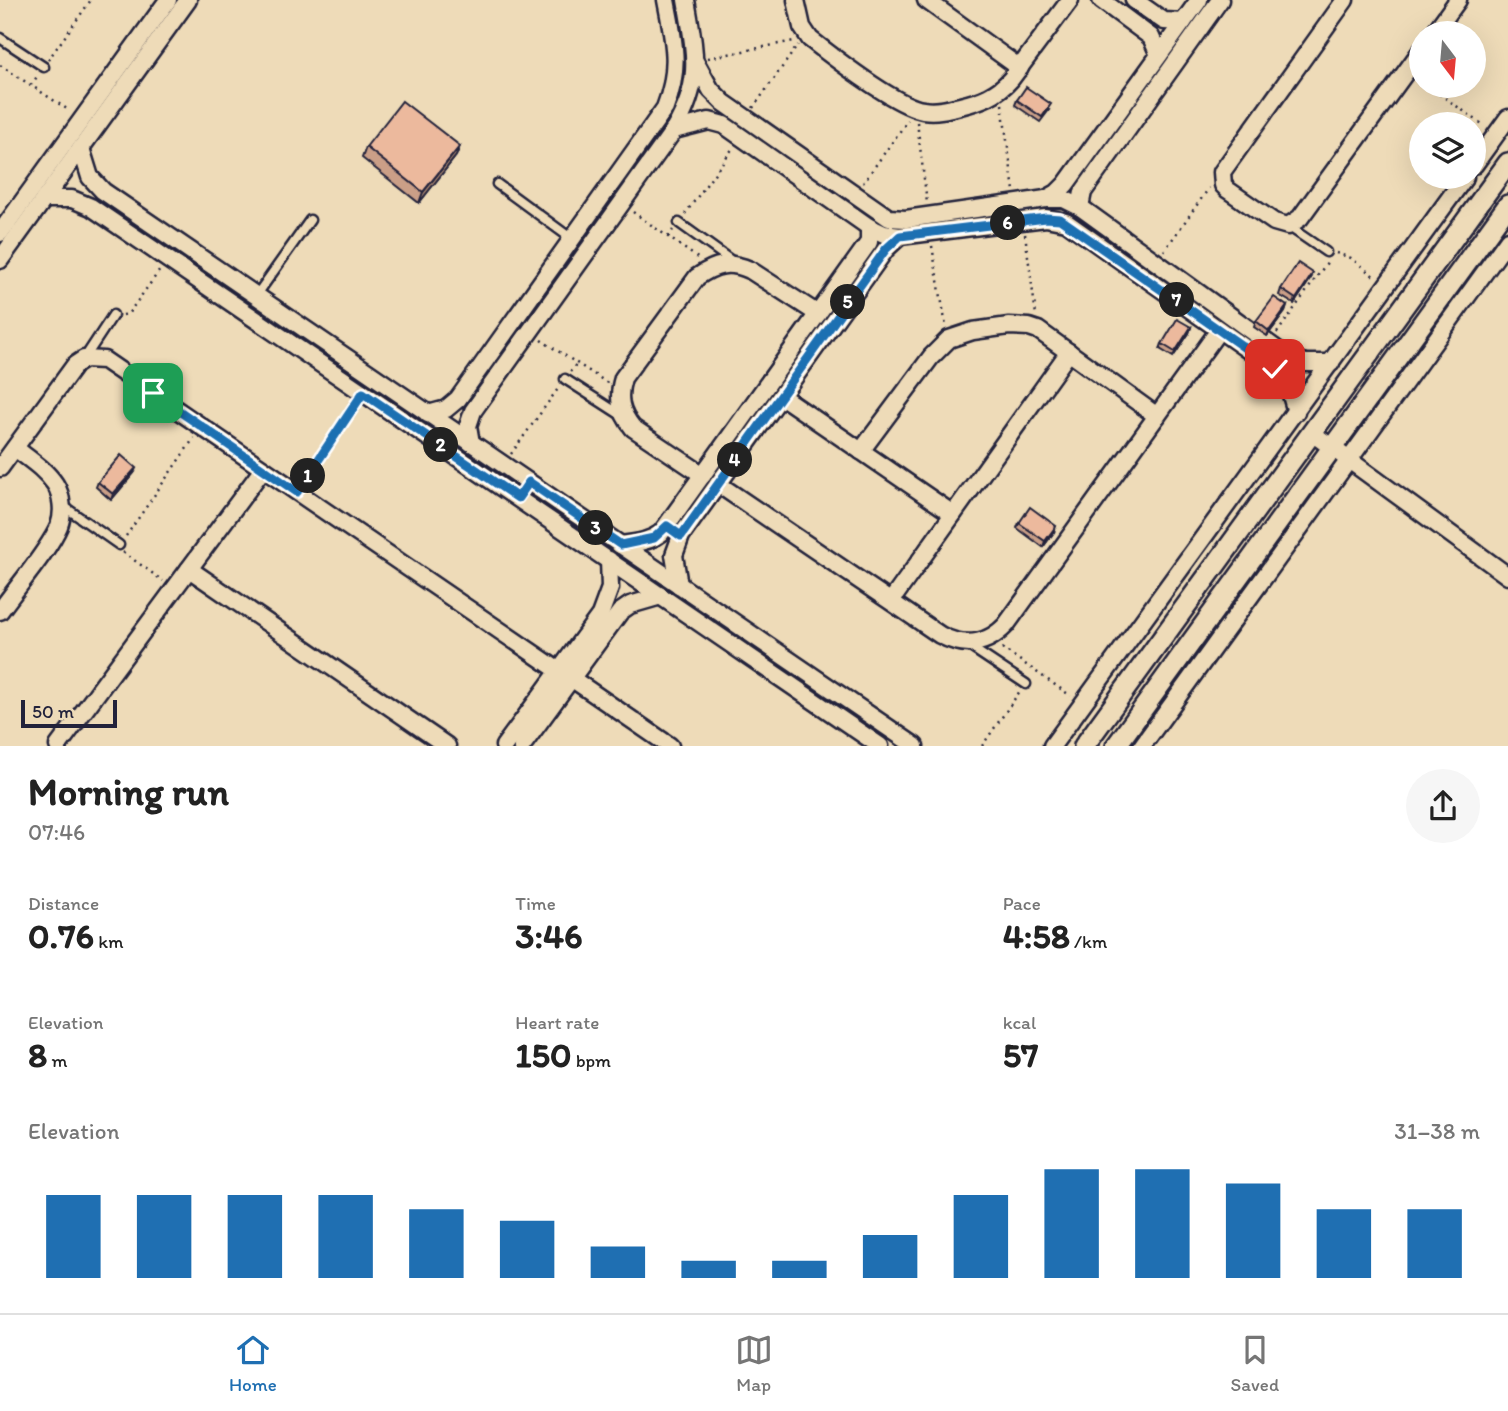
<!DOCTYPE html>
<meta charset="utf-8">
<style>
body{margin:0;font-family:Itim,sans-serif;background:#f6f6f6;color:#222;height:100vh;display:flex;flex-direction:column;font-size:26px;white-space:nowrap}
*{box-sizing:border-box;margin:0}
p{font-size:23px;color:#767676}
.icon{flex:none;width:38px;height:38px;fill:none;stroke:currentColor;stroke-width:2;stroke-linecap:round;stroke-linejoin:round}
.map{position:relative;height:746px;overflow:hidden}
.side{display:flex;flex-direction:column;background:#fff;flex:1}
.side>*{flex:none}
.needle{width:46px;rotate:164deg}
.buttons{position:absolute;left:1409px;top:21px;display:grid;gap:14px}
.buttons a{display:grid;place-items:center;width:77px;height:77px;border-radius:50%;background:#fff;box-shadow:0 7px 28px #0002;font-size:35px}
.scale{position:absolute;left:21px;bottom:18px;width:96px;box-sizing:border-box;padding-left:7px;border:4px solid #22223b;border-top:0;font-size:19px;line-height:24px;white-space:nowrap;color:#22223b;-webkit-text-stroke:5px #eedbb8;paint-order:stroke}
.pin{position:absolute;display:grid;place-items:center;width:60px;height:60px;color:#fff;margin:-30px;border-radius:14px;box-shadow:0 4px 10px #0006}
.km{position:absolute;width:35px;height:35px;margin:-18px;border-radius:50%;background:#222;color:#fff;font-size:19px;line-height:35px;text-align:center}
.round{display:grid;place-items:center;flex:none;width:74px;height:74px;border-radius:37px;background:#f6f6f6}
.overview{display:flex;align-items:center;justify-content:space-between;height:119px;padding:0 28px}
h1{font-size:38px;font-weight:700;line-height:52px}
.stats{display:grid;grid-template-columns:repeat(3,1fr);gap:10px;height:119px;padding:7px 28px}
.stats div{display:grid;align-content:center}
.stats b{font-size:35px;font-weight:700}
.stats small{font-size:19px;font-weight:400}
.stats p{font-size:19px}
.chart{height:196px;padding:14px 28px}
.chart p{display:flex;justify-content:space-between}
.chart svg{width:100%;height:126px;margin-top:7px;stroke:#1f6fb2;stroke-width:6}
.tabs{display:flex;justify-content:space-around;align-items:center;height:98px;border-top:2px solid #e0e0e0;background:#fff;font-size:19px;color:#767676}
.tabs a{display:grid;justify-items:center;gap:4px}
.tabs .current{color:#1f6fb2}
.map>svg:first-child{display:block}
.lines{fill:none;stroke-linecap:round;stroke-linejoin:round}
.service-casing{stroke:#22223b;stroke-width:13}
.minor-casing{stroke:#22223b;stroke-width:21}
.tertiary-casing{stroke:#22223b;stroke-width:24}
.path{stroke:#22223b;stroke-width:2.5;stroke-dasharray:2 5;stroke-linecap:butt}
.service{stroke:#eedbb8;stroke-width:8}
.minor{stroke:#eedbb8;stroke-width:16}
.tertiary{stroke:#eedbb8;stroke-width:19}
.wall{fill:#cb9f87;stroke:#22223b;stroke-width:2}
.shaded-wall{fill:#a5826e;stroke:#22223b;stroke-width:2}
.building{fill:#ecb99d;stroke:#22223b;stroke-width:2}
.route-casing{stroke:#fff;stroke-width:14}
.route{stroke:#1f6fb2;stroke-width:9}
</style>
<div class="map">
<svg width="1508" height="746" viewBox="0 0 1508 746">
<rect width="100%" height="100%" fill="#eedbb8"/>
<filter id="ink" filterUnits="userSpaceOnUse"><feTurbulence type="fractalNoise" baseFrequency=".0143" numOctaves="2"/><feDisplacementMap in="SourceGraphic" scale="14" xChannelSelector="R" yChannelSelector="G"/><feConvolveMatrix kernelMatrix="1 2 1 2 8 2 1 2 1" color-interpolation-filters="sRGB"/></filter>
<g filter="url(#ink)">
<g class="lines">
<g class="service-casing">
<g id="service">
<polyline points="0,38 44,67"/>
<polyline points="497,184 572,239"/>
<polyline points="679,223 733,262"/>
<polyline points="1288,226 1326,252"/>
<polyline points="256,296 310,220"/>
<polyline points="84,359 113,315"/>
<polyline points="565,379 621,415"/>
<polyline points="62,505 119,545"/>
<polyline points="969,646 1026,684"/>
</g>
</g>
<g class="minor-casing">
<g id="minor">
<path d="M 796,0 L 802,27 L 810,39 C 833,57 896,106 923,110 C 936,112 948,109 960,106 C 981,101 997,95 1011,79 L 1070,0"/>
<polyline points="926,0 1020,68"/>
<polyline points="1101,0 1151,37 1159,55"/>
<polyline points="1134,0 1164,21 1183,22"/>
<polyline points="1345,0 1222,172 1223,185 1228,190 1274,222 1288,226 1300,218 1421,51"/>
<polyline points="1434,33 1458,0"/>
<polyline points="695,61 711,90 723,102 889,218 906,219 1046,199 1064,199 1080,207 1290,359 1306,363 1331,363"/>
<polyline points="674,130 709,121 724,125 869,227 884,234 900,236 1046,218 1066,222 1275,369 1288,385 1296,412"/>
<polyline points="81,148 90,177 103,191 915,746"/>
<polyline points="1474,165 1508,118"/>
<polyline points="44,199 72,199 91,207 880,746"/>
<polyline points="1046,199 1057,193 1066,184 1199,0"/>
<polyline points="1080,207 1083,192 1220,0"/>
<polyline points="0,233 168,0"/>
<polyline points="0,260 188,0"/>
<polyline points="781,396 953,514"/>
<path d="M 428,414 L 446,409 L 458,399 L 665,108 C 681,67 674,42 666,0"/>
<polyline points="1312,433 1508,576"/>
<path d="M 471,443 L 468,426 L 473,411 L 674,130 C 703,81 695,53 686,0"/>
<polyline points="861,451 931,357 949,339 973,331 1009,326 1029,327 1038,330 1157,416"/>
<polyline points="0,468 75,365 84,359 104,360 559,671"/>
<path d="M 703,475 L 633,428 C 620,412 617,398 623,378 L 697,277 C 716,264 729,261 750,270 L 818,314"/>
<path d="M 718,484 L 940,635 C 965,648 987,645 1006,625 L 1219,330"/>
<path d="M 620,545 C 635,543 649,542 661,533 L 869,242 L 869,227"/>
<polyline points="189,569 447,746"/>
<polyline points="679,585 674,555 681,536 886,249 900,236"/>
<polyline points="891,601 1069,352"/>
<path d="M 0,611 C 16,588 49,550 59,526 C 64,513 62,495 55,484 C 45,469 29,459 15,448"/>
<polyline points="571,678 670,746"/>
<polyline points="58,746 263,469"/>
<polyline points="504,746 600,615 610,588 609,560"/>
<polyline points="522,746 620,612 630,605 661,596"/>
<polyline points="1052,746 1465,177"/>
<polyline points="1142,746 1508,240"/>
</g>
</g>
<g class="tertiary-casing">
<g id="tertiary">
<polyline points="1084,746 1508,163"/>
<polyline points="1116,746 1508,205"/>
</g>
</g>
<g class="path">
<polyline points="708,58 794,41"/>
<polyline points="48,60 91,0"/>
<polyline points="0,65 70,111"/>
<polyline points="31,85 39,74"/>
<polyline points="1428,86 1485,126"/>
<polyline points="1002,104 1014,191"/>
<polyline points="753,108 798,45"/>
<polyline points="917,122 927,203"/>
<polyline points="863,183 908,120"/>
<polyline points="633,212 699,259"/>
<polyline points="685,214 733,148"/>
<polyline points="1025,234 1036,315"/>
<polyline points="668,237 673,230"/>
<polyline points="932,246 946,326"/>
<polyline points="1164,251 1209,188"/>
<polyline points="1336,253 1351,258 1375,277"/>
<polyline points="123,315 128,314 160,270"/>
<polyline points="1277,333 1328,261"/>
<polyline points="541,340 609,384"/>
<polyline points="570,372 577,363"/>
<polyline points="511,454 560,386"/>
<polyline points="305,480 356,404"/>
<polyline points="126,536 194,438"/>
<polyline points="123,552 163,581"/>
<polyline points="1002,648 1071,696"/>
<polyline points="982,746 1020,691"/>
</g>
<use href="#service" class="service"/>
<use href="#minor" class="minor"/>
<use href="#tertiary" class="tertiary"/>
</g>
<g class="wall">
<polygon points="1017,100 1049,110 1040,122 1015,105"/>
<polygon points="460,146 456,156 419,203 362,158 366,147"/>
<polygon points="1311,278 1294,304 1279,295 1281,289"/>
<polygon points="1287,306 1285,312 1267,336 1254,327 1256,321"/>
<polygon points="1191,327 1189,333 1173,357 1160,349 1162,344"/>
<polygon points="134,473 111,500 96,487 98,482"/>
<polygon points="1019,523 1054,532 1043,547 1017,528"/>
</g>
<g class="shaded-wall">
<polygon points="460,146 456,156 419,203 423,192"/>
<polygon points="1313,273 1311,278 1294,304 1296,299"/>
<polygon points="1287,306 1285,312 1267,336 1269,331"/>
<polygon points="1191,327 1189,333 1173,357 1175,352"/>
<polygon points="136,468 134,473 111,500 113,494"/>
<polygon points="1056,526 1054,532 1043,547 1045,541"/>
</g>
<g class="building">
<polygon points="1026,87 1051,104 1042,117 1017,100"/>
<polygon points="402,101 460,146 423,192 366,147"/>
<polygon points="1298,263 1313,273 1296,299 1281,289"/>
<polygon points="1274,297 1287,306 1269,331 1256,321"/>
<polygon points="1177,319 1191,327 1175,352 1162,344"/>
<polygon points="121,455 136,468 113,494 98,482"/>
<polygon points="1030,507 1056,526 1045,541 1019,523"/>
</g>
</g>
<g class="lines" filter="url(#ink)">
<g class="route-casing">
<polyline id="route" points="153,393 297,492 363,393 518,498 529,482 621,545 654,538 667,526 681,536 886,249 900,236 1046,218 1060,219 1275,369"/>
</g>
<use href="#route" class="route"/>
</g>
</svg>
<div class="buttons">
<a><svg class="needle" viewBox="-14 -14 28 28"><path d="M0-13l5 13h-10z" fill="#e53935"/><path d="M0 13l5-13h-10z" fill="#767676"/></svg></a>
<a><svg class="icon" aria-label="layers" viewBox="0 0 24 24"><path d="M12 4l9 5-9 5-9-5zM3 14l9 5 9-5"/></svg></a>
</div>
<div class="scale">50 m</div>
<div class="pin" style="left:153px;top:393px;background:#1e9e55"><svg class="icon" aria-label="arrive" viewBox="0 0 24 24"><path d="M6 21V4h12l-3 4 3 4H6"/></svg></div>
<div class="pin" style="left:1275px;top:369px;background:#d93025"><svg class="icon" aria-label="check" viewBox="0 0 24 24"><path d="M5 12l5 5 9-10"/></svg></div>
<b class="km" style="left:308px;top:476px">1</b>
<b class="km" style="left:441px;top:445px">2</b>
<b class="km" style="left:596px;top:528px">3</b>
<b class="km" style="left:735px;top:460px">4</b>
<b class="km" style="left:848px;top:302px">5</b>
<b class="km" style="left:1008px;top:223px">6</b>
<b class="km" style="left:1177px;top:300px">7</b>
</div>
<section class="side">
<div class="overview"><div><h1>Morning run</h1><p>07:46</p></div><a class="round"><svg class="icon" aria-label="share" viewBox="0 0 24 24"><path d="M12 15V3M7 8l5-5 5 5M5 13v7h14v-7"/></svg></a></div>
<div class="stats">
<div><p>Distance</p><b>0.76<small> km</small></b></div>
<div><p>Time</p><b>3:46</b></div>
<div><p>Pace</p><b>4:58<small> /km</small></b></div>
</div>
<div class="stats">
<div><p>Elevation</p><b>8<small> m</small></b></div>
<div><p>Heart rate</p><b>150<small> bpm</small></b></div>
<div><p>kcal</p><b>57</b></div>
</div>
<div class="chart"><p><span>Elevation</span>31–38 m</p>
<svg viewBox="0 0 160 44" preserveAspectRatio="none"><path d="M5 44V15M15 44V15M25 44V15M35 44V15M45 44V20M55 44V24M65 44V33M75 44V38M85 44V38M95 44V29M105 44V15M115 44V6M125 44V6M135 44V11M145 44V20M155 44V20"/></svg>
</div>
</section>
<nav class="tabs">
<a class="current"><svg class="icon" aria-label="home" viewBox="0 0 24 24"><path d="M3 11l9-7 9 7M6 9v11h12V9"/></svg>Home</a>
<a><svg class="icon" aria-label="map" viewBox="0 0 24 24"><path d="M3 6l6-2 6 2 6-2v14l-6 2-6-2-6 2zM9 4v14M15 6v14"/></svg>Map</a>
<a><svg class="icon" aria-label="saved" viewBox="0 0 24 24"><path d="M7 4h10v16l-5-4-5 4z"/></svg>Saved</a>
</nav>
